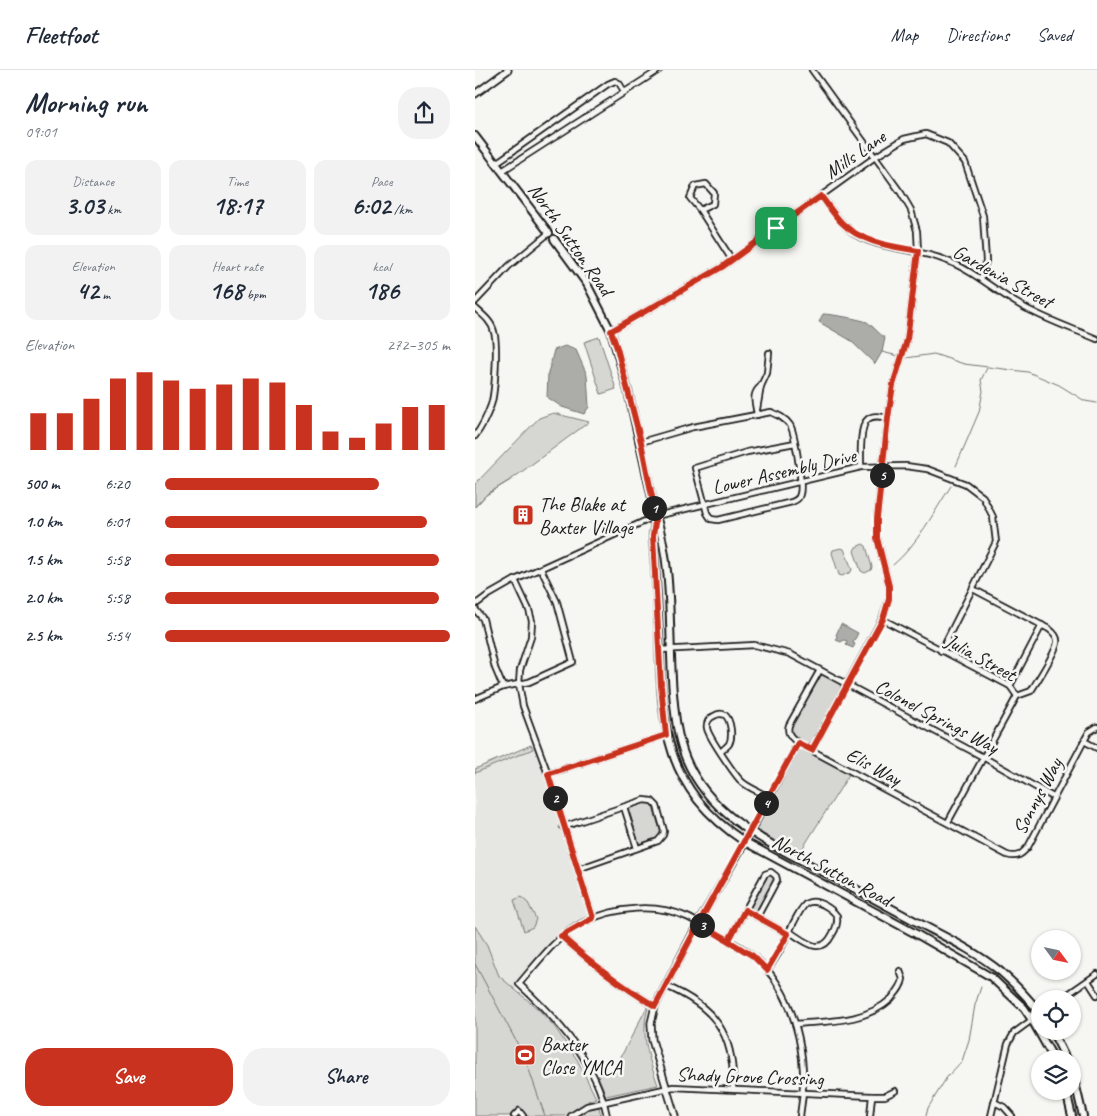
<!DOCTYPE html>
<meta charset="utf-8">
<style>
body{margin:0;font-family:Caveat,sans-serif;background:#f2f2f3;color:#1f2937;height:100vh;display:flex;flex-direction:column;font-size:19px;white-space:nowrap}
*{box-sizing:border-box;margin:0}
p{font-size:16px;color:#747a83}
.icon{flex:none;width:28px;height:28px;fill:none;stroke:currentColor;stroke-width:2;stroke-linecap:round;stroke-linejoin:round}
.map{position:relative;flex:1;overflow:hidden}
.side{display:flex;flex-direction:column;background:#fff;width:475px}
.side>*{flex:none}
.needle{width:32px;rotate:123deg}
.controls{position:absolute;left:556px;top:860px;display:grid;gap:10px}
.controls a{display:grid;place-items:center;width:50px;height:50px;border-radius:50%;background:#fff;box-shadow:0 1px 4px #0004;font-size:25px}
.pin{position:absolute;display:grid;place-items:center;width:42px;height:42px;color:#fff;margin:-21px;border-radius:10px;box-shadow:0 2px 8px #0006}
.km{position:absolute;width:25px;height:25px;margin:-12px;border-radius:50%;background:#222;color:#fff;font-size:14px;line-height:25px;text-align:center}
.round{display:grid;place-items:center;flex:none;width:52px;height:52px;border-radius:20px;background:#f2f2f3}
.headline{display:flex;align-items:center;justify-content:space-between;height:85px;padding:0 25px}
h1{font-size:28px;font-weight:700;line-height:38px}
.metrics{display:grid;grid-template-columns:repeat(3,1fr);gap:8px;height:85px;padding:5px 25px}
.metrics div{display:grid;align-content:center;border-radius:12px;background:#f2f2f3;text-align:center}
.metrics b{font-size:25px;font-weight:700}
.metrics small{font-size:14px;font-weight:400}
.metrics p{font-size:14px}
.chart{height:140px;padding:10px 25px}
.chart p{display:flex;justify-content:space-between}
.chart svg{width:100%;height:90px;margin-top:5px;stroke:#c8321e;stroke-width:6}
.primary-button{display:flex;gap:10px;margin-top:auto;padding:10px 25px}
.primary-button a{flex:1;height:58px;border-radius:20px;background:#c8321e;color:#fff;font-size:20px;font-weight:700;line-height:58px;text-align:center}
.primary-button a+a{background:#f2f2f3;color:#1f2937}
ul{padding:0 25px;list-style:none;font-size:16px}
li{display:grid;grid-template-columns:80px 60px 1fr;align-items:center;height:38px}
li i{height:12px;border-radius:6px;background:#c8321e}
header{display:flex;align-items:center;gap:30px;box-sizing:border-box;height:70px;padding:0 25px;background:#fff;border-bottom:1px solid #e0e1e3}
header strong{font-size:24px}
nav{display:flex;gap:28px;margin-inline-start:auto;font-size:18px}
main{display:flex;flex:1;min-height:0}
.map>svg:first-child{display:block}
.built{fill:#e6e6e2}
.green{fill:#d6d6d2;stroke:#797977}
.water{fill:#acaca9;stroke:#727271}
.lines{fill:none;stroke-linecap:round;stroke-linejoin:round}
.stream{stroke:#727271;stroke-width:1}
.minor-casing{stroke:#1c1c1c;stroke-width:8}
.tertiary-casing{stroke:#1c1c1c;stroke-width:9}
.secondary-casing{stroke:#1c1c1c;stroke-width:10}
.minor{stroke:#f6f6f2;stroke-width:4.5}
.tertiary{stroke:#f6f6f2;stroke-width:5.5}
.secondary{stroke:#f6f6f2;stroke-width:6}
.route-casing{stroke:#fff;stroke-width:10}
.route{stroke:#c8321e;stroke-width:6}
.labels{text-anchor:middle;stroke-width:5;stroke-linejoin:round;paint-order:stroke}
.street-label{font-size:20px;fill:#1c1c1c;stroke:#f6f6f2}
.poi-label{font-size:20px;fill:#1c1c1c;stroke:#f6f6f2;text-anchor:start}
</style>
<header>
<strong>Fleetfoot</strong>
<nav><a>Map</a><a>Directions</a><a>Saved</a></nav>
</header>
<main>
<section class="side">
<div class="headline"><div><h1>Morning run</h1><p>09:01</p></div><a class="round"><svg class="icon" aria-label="share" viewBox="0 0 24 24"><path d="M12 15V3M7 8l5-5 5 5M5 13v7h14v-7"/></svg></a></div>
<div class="metrics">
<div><p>Distance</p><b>3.03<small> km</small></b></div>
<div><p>Time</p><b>18:17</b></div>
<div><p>Pace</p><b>6:02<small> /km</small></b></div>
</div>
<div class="metrics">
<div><p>Elevation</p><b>42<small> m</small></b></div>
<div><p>Heart rate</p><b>168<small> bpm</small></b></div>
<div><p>kcal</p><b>186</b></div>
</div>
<div class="chart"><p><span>Elevation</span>272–305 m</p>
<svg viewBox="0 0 160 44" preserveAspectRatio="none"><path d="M5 44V26M15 44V26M25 44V19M35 44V9M45 44V6M55 44V10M65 44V14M75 44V12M85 44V9M95 44V11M105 44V22M115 44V35M125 44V38M135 44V31M145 44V23M155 44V22"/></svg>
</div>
<ul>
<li><b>500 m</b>6:20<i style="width:75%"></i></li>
<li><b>1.0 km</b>6:01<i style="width:92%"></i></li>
<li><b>1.5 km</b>5:58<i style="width:96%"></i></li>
<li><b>2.0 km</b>5:58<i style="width:96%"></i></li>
<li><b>2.5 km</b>5:54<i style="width:100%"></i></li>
</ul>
<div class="primary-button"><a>Save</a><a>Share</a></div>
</section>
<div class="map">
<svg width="622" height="1046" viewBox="0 0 622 1046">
<rect width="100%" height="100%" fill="#f6f6f2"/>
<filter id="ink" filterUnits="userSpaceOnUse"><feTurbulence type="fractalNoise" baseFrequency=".02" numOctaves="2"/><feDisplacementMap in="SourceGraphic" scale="10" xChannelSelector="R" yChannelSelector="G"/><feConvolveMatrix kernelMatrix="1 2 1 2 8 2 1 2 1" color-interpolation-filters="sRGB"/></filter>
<g filter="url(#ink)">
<polygon class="built" points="62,673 118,848 107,853 71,883 40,918 44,923 0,931 0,699"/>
<g class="green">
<polygon points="124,267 141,319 126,324 109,272"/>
<polygon points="78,343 114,352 37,409 11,425 0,437 0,414 64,348"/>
<polygon points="388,474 391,476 397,497 396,500 390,503 386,501 379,481 381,477"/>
<polygon points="366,478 369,479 377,499 376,502 367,506 364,505 357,483 358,480"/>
<path d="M 347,605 L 364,612 L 366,618 L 338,672 L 331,674 C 324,670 314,667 316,657 L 341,611 Z"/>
<polygon points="56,675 58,679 0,703 0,699"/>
<path d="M 327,677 L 365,699 L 367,699 L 375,703 L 324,784 L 289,765 C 281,759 282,750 290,744 L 322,680 Z"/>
<polygon points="170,732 175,733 179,738 179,741 186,763 182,769 165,774 163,773 153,740 154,738"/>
<polygon points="294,804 298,805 301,810 282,844 273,839 291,805"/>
<polygon points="46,827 53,833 61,849 58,857 49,861 39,830"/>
<polygon points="0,856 12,875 24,906 63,939 79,956 103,991 121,1028 113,1031 115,1039 124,1037 126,1046 0,1046"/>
<path d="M 172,937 L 173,938 C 165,965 174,989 183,1015 L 131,1026 L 123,1006 L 140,998 Z"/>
</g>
<g class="water">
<path d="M 348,244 C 356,244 384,249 392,252 C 398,256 404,264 410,268 L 407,282 L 400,294 L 375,270 L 344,252 Z"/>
<polygon points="90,276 101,280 112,305 114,337 109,344 87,337 72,327 73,303 79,280"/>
<polygon points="366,554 383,563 378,573 380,574 378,578 371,575 372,571 369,570 366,572 361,570 362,566 361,565"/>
</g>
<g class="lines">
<g class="stream">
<polyline points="407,282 423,286"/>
<polyline points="431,288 459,284 489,294 553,302 584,315 610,331 622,333"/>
<polyline points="481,396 504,342 508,321 506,310 512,298"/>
<polyline points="0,437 11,425 37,409"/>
<path d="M 418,495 C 442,475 459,442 476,416"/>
<polyline points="0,894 50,988 70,1046"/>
<polyline points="451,1046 453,1038 472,1007 487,991 494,970 500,935 506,917"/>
</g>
<g class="minor-casing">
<g id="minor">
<polyline points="21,93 133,14 140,11 144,13 149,21"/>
<polyline points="27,101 184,0"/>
<path d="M 346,126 C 357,140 368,158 385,167 C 411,180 443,179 470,190 C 498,200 520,221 545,235 C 569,249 596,258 622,269"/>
<polyline points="225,140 215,128 220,116 231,114 239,123 238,134 225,140 257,190"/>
<polyline points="0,232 34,196 74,163"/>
<path d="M 0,238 C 8,245 17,252 19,262 C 23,274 20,323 16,335 C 12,346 7,357 0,366"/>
<polyline points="136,261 247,197 400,87 429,69 451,64 473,73 490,92 508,146 511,191 506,209"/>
<polyline points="286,316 292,303 294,283"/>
<path d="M 282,339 L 286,316 C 275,325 281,334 282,345"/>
<path d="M 166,372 L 218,357 L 296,342 C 303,345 310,348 315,355 C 320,363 328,415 325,424 C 324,429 321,430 317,432 L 243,450 L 236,449 L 232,443 L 220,398 L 272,382 L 320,373"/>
<path d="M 386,397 C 386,386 384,356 393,349 C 399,344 407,347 413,348"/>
<polyline points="40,510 54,540 57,551 56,567 45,600 44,614 48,636 73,704 118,848"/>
<path d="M 498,519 L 574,559 C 578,562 583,566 582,572 C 582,581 562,611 556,621 L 542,626"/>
<polyline points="0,535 12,526 40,510 181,446 386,397 431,396 452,399 491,414 508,427 518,447 521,472 466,581"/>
<polyline points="0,539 8,549 20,598 28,617"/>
<polyline points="407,549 535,616 542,626"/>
<polyline points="184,580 280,575 315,584 508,687 578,727"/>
<path d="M 345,600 L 314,655 C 311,664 317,668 323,673 L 532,785 C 542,788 546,785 553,777 L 609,671"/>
<polyline points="535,616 567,555"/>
<polyline points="0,629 28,617 54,612 98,592 82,532 66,499"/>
<polyline points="622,657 614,662 609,671 622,678"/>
<polyline points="337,680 407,549 414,529 414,516 402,467 402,448 413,348 418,315 432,270 443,181 442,161 436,140 426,123 337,0"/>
<path d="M 246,682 C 248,679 252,677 254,674 C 258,667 256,650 250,645 C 246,643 242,644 239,646 C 234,648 231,653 232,658 C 233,666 258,702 265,710 C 271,717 285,722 294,727"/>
<polyline points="73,704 191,665"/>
<polyline points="149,737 162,778"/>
<polyline points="473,752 542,626"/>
<polyline points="88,757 169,730 177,731 182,736 189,761 188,765 183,771 103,799"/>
<polyline points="276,762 323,673"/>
<polyline points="270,840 313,864"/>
<path d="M 86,866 C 115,892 146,916 180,936"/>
<polyline points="254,870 290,804 296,802 301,806 302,810 282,847"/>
<path d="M 292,900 C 296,895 300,889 303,884 C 309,874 324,837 332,833 C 342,828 357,839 362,846 C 363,853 361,859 357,865 C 346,887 329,871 315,862"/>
<polyline points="613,911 622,925"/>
<path d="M 191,916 C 240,937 260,964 258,1019"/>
<polyline points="586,929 622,904"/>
<path d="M 320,954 C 352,951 390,953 416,929 C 421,923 427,917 428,909 L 425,901"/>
<polyline points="519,1032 529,1037 537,1046"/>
<polyline points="39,1046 44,1041 48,1046"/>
<polyline points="96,1046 112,1036 198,1017 397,1026 410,1026 420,1021"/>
<path d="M 132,1046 C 121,991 83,950 44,914 C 64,891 82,865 109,852 C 141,837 180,833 212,847 C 219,850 226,855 232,858 C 251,869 274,880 289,896 C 324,935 334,996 325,1046"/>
<polyline points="395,1046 397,1026"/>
<polyline points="516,1046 533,974 539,963 565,944"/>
</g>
</g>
<g class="tertiary-casing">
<g id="tertiary">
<polyline points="0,24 33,0"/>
<polyline points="200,1046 177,970 176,953 180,936 223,853 276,762"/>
</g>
</g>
<g class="secondary-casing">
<g id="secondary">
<polyline points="0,66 74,163"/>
<path d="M 79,169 L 112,214 L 136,261 L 153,321 L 181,446 C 199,499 193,567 198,623 C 200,646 202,667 211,689 C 235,746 290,771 341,798 C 374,815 406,833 438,850 C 468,866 499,880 526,902 C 540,914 553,928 565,943"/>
<path d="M 181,448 L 178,465 C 180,500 183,534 184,569 C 187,658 189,718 270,772 L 443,865 L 516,907 L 549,938 L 557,950 L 579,989"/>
<polyline points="577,961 591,989"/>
<polyline points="598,1004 608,1046"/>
<polyline points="591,1021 597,1046"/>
</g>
</g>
<use href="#minor" class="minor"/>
<use href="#tertiary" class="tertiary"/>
<use href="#secondary" class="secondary"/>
</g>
</g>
<g class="lines" filter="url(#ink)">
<g class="route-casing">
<path id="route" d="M 301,158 L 247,197 L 136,261 L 142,278 L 166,372 L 181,446 L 178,466 L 186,616 L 191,665 L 73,704 L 118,848 L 86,866 C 115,892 146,916 180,936 L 224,853 L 278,886 L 292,900 L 313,864 L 270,840 L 254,870 L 224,853 L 323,673 L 337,680 L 408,549 L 414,529 L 414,516 L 402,468 L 402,448 L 413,348 L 418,315 L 432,270 L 443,181 C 417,176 387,173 367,153 C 359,145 353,135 346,126 L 301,158"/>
</g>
<use href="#route" class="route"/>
</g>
<defs>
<g id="building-square" transform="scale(1.125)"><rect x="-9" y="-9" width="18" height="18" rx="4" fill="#c8321e" stroke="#f6f6f2"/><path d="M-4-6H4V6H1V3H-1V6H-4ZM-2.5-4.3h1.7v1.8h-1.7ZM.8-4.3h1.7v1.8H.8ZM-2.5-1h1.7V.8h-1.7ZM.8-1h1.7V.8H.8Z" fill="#fff"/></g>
<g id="stadium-square" transform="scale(1.125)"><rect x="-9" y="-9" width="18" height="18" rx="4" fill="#c8321e" stroke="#f6f6f2"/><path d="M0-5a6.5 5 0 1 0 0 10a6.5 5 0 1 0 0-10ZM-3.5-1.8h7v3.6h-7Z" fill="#fff"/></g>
</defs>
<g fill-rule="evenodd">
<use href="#building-square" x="48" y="445"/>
<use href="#stadium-square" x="50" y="985"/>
</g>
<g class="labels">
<g class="street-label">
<text transform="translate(380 84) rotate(-35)" y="7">Mills Lane</text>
<text transform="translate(96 169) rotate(55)" y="7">North Sutton Road</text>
<text transform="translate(528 206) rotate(29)" y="7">Gardenia Street</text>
<text transform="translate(309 401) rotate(-13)" y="7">Lower Assembly Drive</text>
<text transform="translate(506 587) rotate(29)" y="7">Julia Street</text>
<text transform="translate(462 646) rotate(28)" y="7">Colonel Springs Way</text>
<text transform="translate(399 696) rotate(28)" y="7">Elis Way</text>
<text transform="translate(562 726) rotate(-62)" y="7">Sonnys Way</text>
<text transform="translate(357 800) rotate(28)" y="7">North Sutton Road</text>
<text transform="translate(275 1006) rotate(2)" y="7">Shady Grove Crossing</text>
</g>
<g class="poi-label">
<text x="64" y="441">The Blake at<tspan x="64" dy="23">Baxter Village</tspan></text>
<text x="66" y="981">Baxter<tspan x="66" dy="23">Close YMCA</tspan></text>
</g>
</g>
</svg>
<div class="controls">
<a><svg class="needle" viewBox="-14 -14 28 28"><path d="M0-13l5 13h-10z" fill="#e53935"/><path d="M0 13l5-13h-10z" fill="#747a83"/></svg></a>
<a><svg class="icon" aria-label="locate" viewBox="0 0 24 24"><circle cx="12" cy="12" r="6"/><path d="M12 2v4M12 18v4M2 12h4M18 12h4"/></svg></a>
<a><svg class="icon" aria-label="layers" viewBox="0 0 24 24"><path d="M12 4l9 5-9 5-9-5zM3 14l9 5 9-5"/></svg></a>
</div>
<div class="pin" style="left:301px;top:158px;background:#1e9e55"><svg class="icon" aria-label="arrive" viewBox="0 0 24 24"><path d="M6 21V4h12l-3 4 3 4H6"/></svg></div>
<b class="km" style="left:179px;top:438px">1</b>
<b class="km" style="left:80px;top:728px">2</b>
<b class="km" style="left:227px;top:855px">3</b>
<b class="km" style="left:291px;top:733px">4</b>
<b class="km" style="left:407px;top:405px">5</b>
</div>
</main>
